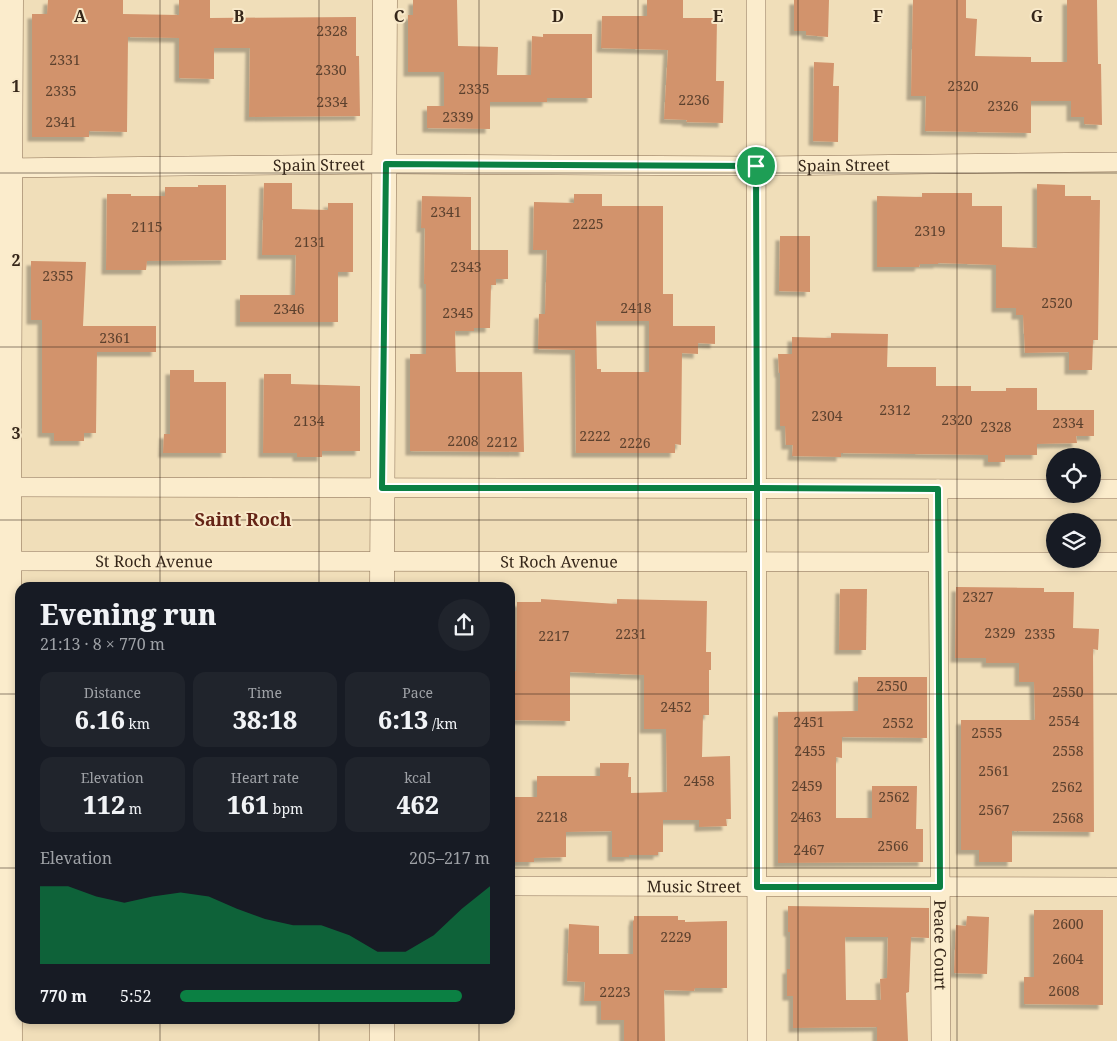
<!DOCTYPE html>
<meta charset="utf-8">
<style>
body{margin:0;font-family:"Noto Serif",serif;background:#20242c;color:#f1f3f6;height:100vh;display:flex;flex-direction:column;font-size:19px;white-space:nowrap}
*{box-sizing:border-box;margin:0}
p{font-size:16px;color:#9ea1a6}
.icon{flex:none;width:28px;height:28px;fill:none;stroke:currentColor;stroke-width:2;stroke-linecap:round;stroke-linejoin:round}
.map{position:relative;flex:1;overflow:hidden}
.side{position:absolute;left:15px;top:582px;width:500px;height:442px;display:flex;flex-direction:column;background:#171b24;border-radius:15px;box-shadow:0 2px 8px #0003}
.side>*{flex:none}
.controls{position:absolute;left:1046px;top:448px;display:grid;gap:10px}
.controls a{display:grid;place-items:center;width:55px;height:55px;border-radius:50%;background:#171b24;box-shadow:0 2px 8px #0003;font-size:25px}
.pin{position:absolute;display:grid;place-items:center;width:42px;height:42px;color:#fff;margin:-21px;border:2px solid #fff;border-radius:50%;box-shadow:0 1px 5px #0007}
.round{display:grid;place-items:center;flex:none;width:52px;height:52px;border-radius:26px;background:#20242c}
.summary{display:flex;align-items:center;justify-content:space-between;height:85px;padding:0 25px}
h1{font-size:28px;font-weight:800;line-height:38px}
.stats{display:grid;grid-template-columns:repeat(3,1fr);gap:8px;height:85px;padding:5px 25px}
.stats div{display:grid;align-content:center;border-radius:12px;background:#20242c;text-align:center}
.stats b{font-size:25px;font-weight:800}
.stats small{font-size:14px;font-weight:400}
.stats p{font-size:14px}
.chart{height:140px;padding:10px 25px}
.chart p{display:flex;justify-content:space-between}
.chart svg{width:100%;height:90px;margin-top:5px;fill:#0b8043;opacity:.7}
ul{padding:0 25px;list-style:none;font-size:16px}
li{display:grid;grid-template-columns:80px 60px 1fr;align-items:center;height:38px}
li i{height:12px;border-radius:6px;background:#0b8043}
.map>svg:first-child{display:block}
.building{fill:#d2936c;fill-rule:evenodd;filter:url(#shadow)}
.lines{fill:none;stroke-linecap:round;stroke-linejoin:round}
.minor-casing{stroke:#886d53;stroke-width:20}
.tertiary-casing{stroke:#886d53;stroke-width:25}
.minor{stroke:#fbeccc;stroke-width:19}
.tertiary{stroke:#fbeccc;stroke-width:24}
.route-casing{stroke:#fff;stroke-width:10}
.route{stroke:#0b8043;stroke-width:6}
.grid{fill:none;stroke:#352619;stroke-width:1;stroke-opacity:0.55}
.labels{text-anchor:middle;stroke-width:4;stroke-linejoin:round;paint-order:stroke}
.number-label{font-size:14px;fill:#5c412e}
.street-label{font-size:16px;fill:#352619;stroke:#f8e9c9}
.neighbourhood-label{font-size:18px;font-weight:bold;fill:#652416;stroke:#f8e9c9}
.grid-label{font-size:16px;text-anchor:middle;font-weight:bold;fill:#352619;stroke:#f8e9c9;stroke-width:4;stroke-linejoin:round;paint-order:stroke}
</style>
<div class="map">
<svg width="1117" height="1041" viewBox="0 0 1117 1041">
<defs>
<filter id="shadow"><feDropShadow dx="-4.5" dy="4.5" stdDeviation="1" flood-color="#0004"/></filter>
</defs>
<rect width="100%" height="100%" fill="#f0deb9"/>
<g class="building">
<polygon points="48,0 123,0 123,14 179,15 179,0 210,0 210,18 356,17 356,56 359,56 360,116 249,117 250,48 214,48 214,79 179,78 179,38 128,37 127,132 89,131 89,137 32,137 32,14 47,14"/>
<polygon points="413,0 457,0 458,46 498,47 497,75 531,75 532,36 543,37 543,34 592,34 592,98 547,98 547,102 490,102 490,129 427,128 427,106 444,106 444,72 408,72 408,15 413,15"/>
<polygon points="647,0 683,0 683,18 717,18 716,81 724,81 723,123 686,122 687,120 664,119 668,50 601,48 602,16 647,16"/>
<polygon points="794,0 829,0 828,37 806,35 806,31 794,31"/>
<polygon points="913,0 966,0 966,18 977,19 975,56 1031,57 1031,62 1067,62 1067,0 1097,0 1098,64 1101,64 1102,125 1084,124 1084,117 1071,117 1071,101 1031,101 1031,133 925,131 926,96 911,96"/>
<polygon points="814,62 834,63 833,86 839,86 838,142 813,141"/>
<polygon points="264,183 292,183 292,209 328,210 328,203 353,203 353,272 338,272 338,322 240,322 240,295 295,295 296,255 262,255"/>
<polygon points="1037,184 1065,185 1065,196 1091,196 1091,200 1100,200 1098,340 1093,340 1092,370 1069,370 1069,352 1025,353 1023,315 1016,315 1016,308 996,308 996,265 938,263 938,264 920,264 919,267 877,267 877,196 922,197 922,193 972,193 972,206 1002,206 1002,247 1037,248"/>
<polygon points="198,185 226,185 226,260 147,261 146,270 106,270 107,194 131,194 131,196 165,196 165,187 198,187"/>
<path d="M 574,194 L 602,194 L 602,206 L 663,206 L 663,294 L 673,294 L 673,326 L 715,326 L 715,344 L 698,343 L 698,354 L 682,353 L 681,445 L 675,444 L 675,453 L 576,453 L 575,350 L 538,349 L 539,314 L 545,314 L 547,250 L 533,250 L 534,202 L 574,203 ZM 596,321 L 649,321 L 649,372 L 601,372 L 601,369 L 597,369 Z"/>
<polygon points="422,196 471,197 471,250 508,250 508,279 496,279 496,285 491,285 490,328 474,328 474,331 455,331 456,372 522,372 524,452 410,451 410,354 426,354 426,284 424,284 425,228 421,228"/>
<polygon points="780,236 810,236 810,292 779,291"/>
<polygon points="31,261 86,262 83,326 156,326 156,352 97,352 96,433 84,433 84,441 54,441 54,433 42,433 42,320 31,320"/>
<polygon points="831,333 888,334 887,367 936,367 936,386 971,386 971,391 1006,391 1006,388 1037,388 1037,410 1094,410 1094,436 1076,436 1077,443 1037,444 1037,455 1005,455 1005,462 988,462 988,455 841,453 841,457 792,456 793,445 786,445 785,426 780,426 780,373 779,373 778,354 792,354 792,337 831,338"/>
<polygon points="170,370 194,370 194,382 226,382 226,453 163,453 164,434 170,434"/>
<polygon points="264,374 291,374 291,384 360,386 360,451 322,451 322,457 297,457 297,453 263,453"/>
<polygon points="956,587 1044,588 1044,592 1074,592 1073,628 1099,629 1098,650 1093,649 1094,832 1012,831 1012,862 979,862 979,850 961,850 961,720 1035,720 1034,682 1019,682 1019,663 986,663 986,658 955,658"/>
<polygon points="840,589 867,589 866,650 839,650"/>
<polygon points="541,599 617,604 617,599 707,601 706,652 711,652 711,670 709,670 709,715 703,715 702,757 730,756 731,819 726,819 727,826 699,827 699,820 663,820 663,852 658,852 658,855 629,855 629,857 612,857 612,831 566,832 566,857 534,858 534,862 510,862 510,797 537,797 537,776 600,776 600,763 629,763 628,777 631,777 631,793 667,792 666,729 644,729 644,675 570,672 570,721 510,720 510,672 516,671 517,602 541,602"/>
<polygon points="858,677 927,677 927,738 842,737 842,758 836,757 836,818 872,818 872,786 917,786 916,829 923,829 923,862 778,863 778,712 858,711"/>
<path d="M 788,906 L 929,908 L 929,938 L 911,937 L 909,992 L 906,993 L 908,1041 L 877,1041 L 877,1027 L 793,1028 L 793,996 L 787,996 L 787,969 L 790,969 L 790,932 L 788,932 ZM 845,937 L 888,937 L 887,978 L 880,979 L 881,1000 L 846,1000 Z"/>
<polygon points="1034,910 1103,910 1103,1005 1024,1004 1024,977 1034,977"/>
<polygon points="634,916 678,916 678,920 685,920 685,922 727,921 727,988 695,988 694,991 664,990 665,1041 624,1041 624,1020 601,1020 601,1001 584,1001 585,982 567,981 569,924 599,926 599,954 633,954 633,921 634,920"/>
<polygon points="967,916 989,917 987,974 954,973 956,925 966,926"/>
</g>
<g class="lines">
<g class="minor-casing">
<g id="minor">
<polyline points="756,0 757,1041"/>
<path id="s1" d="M 0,168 L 386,164 L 757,166 L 1117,162"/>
<polyline points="0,487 1055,489"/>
<path id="s2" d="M 938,489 L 941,1041"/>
<polyline points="1092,489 1117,489"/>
<path id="s3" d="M 0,561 L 1117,562"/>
<path id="s4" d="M 510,886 L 1117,887"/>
</g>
</g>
<g class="tertiary-casing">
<g id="tertiary">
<polyline points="382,588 385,0"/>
<polyline points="10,1041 9,487 11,0"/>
<polyline points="382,1041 382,1020"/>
</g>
</g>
<use href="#minor" class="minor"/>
<use href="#tertiary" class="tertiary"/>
</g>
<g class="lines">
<g class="route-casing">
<polyline id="route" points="756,166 386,164 382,488 757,488 757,887 940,887 938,489 757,488 756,166"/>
</g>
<use href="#route" class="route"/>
</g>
<path class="grid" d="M 160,0 L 160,588M 319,0 L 319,588M 479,0 L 479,588M 638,0 L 638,1041M 798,0 L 798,1041M 957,0 L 957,1041M 0,173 L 1117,173M 0,347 L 1117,347M 0,520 L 1117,520M 0,694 L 20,694M 510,694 L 1117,694M 0,868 L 20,868M 510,868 L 1117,868M 160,1020 L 160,1041M 319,1020 L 319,1041M 479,1020 L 479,1041"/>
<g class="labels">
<g class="number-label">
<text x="332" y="36">2328</text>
<text x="65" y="65">2331</text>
<text x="331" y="75">2330</text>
<text x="963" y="91">2320</text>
<text x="474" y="94">2335</text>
<text x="61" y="96">2335</text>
<text x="694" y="105">2236</text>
<text x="332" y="107">2334</text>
<text x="1003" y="111">2326</text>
<text x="458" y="122">2339</text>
<text x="61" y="127">2341</text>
<text x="446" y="217">2341</text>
<text x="588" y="229">2225</text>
<text x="147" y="232">2115</text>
<text x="930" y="236">2319</text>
<text x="310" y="247">2131</text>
<text x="466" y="272">2343</text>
<text x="58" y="281">2355</text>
<text x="1057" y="308">2520</text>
<text x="636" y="313">2418</text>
<text x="289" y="314">2346</text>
<text x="458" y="318">2345</text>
<text x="115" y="343">2361</text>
<text x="895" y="415">2312</text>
<text x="827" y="421">2304</text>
<text x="957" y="425">2320</text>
<text x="309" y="426">2134</text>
<text x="1068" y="428">2334</text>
<text x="996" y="432">2328</text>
<text x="595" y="441">2222</text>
<text x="463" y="446">2208</text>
<text x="502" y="447">2212</text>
<text x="635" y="448">2226</text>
<text x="978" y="602">2327</text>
<text x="1000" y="638">2329</text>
<text x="631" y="639">2231</text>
<text x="1040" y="639">2335</text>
<text x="554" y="641">2217</text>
<text x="892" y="691">2550</text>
<text x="1068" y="697">2550</text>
<text x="676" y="712">2452</text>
<text x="1064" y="726">2554</text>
<text x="809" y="727">2451</text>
<text x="898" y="728">2552</text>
<text x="987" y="738">2555</text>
<text x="810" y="756">2455</text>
<text x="1068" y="756">2558</text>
<text x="994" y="776">2561</text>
<text x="699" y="786">2458</text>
<text x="807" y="791">2459</text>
<text x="1067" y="792">2562</text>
<text x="894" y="802">2562</text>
<text x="994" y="815">2567</text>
<text x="552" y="822">2218</text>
<text x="806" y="822">2463</text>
<text x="1068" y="823">2568</text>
<text x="893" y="851">2566</text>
<text x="809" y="855">2467</text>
<text x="1068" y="929">2600</text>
<text x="676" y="942">2229</text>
<text x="1068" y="964">2604</text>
<text x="1064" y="996">2608</text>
<text x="615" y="997">2223</text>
</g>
<g class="street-label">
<text dy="6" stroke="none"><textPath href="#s1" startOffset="319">Spain Street</textPath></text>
<text dy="6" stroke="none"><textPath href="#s1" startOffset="844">Spain Street</textPath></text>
<text dy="6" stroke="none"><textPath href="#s3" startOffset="154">St Roch Avenue</textPath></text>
<text dy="6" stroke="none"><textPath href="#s3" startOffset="559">St Roch Avenue</textPath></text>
<text dy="6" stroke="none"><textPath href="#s4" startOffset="184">Music Street</textPath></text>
<text dy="6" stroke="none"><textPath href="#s2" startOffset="456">Peace Court</textPath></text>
</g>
<g class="neighbourhood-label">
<text x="243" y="526">Saint Roch</text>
</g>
</g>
<g class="grid-label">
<text x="80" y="22">A</text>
<text x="239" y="22">B</text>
<text x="399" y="22">C</text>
<text x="558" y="22">D</text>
<text x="718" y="22">E</text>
<text x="878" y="22">F</text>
<text x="1037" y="22">G</text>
<text x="16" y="92">1</text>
<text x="16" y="266">2</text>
<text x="16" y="439">3</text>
</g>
</svg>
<div class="controls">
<a><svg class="icon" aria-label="locate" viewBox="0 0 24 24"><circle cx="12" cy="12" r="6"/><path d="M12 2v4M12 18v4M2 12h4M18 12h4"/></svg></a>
<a><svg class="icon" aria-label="layers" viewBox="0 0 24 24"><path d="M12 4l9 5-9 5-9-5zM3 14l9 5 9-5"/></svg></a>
</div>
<div class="pin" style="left:756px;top:166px;background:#1e9e55"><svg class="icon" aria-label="arrive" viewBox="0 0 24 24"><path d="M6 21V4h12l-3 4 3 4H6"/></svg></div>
<section class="side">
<div class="summary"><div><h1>Evening run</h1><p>21:13 · 8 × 770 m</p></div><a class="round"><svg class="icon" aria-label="share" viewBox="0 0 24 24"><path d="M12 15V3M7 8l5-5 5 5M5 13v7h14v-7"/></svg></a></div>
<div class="stats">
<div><p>Distance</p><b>6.16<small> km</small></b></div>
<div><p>Time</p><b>38:18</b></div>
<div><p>Pace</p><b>6:13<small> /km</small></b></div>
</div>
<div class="stats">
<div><p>Elevation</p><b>112<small> m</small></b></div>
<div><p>Heart rate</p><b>161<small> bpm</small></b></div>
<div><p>kcal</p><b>462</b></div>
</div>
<div class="chart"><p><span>Elevation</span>205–217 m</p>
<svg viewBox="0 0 160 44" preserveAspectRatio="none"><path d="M0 44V6L10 6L20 11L30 14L40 11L50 9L60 11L70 17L80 22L90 25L100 25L110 30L120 38L130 38L140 30L150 17L160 6V44z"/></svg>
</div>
<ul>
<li><b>770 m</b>5:52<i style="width:91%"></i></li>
</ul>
</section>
</div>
